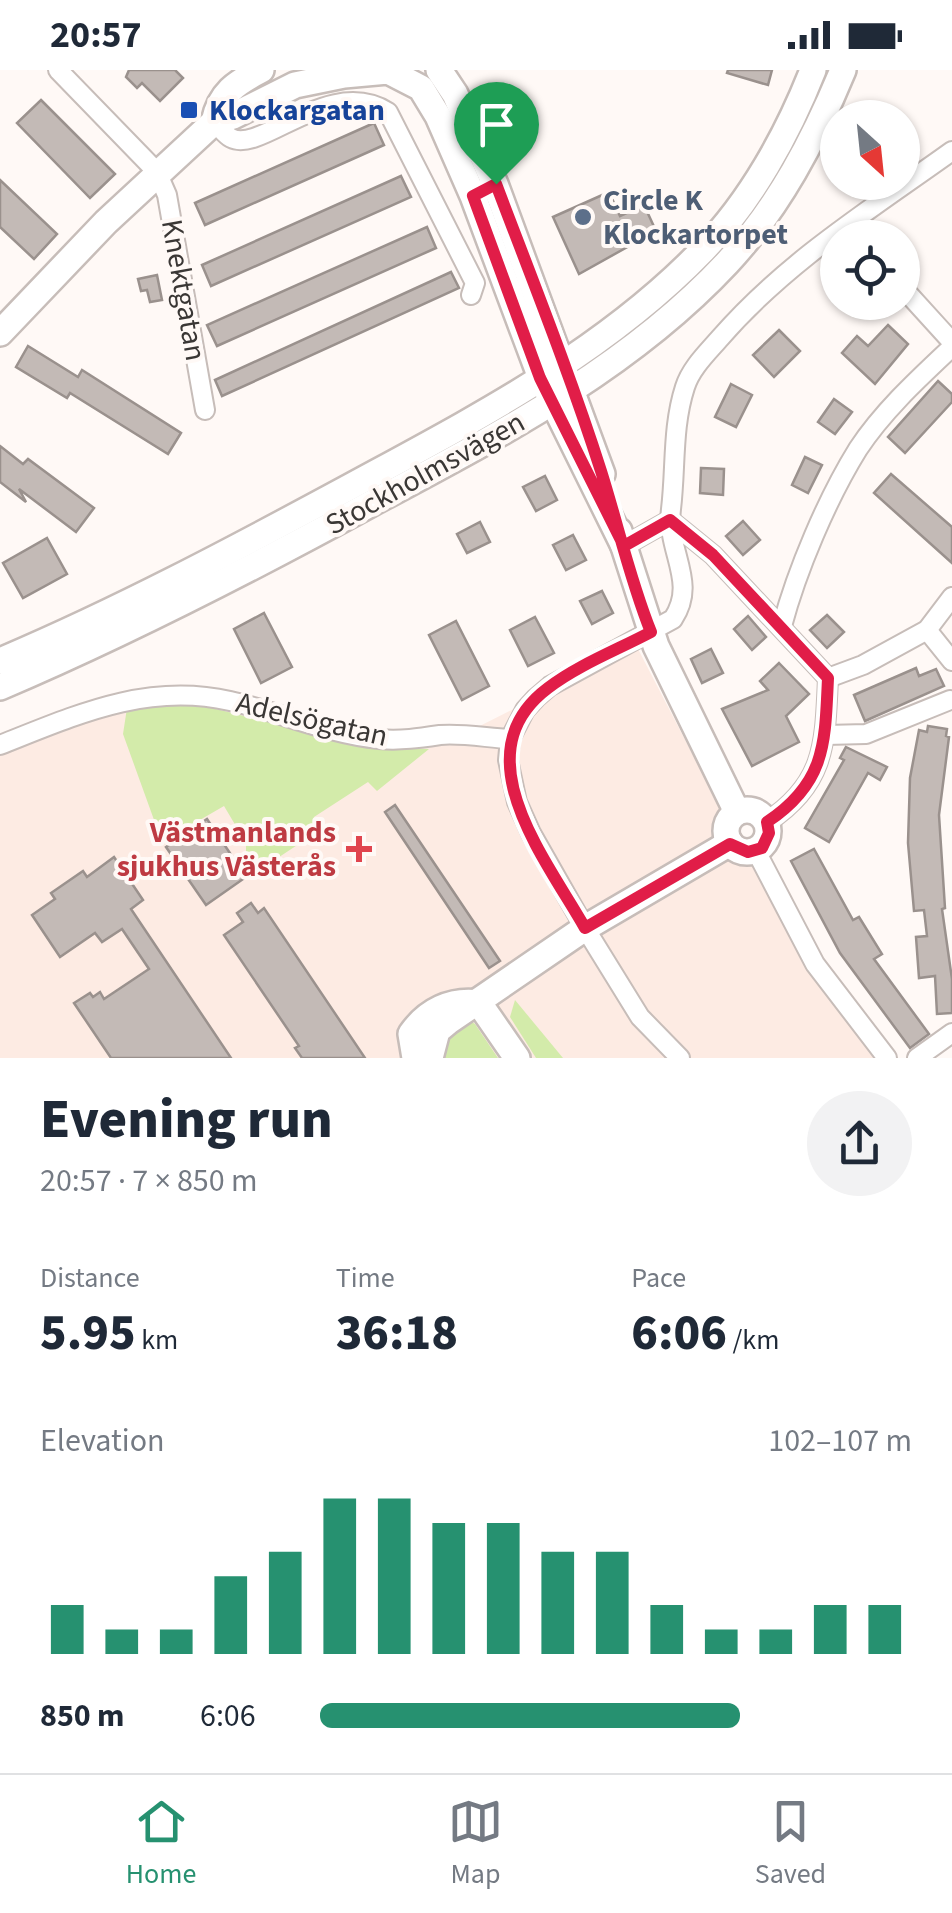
<!DOCTYPE html>
<meta charset="utf-8">
<style>
body{margin:0;font-family:"Source Sans 3",sans-serif;background:#f2f2f3;color:#1f2937;height:100vh;display:flex;flex-direction:column;font-size:38px;white-space:nowrap}
*{box-sizing:border-box;margin:0}
p{font-size:32px;color:#747a83}
.icon{flex:none;width:55px;height:55px;fill:none;stroke:currentColor;stroke-width:2;stroke-linecap:round;stroke-linejoin:round}
.map{position:relative;height:988px;overflow:hidden}
.details{display:flex;flex-direction:column;background:#fff;flex:1}
.details>*{flex:none}
.needle{width:65px;rotate:153deg}
.fabs{position:absolute;left:820px;top:30px;display:grid;gap:20px}
.fabs a{display:grid;place-items:center;width:100px;height:100px;border-radius:50%;background:#fff;box-shadow:0 2px 8px #0004;font-size:50px}
.pin{position:absolute;display:grid;place-items:center;width:85px;height:85px;color:#fff;margin:-102px -42px;border-radius:50% 50% 50% 0;rotate:-45deg;box-shadow:0 0 10px #0007}
.pin .icon{rotate:45deg}
.round{display:grid;place-items:center;flex:none;width:105px;height:105px;border-radius:52px;background:#f2f2f3}
.summary{display:flex;align-items:center;justify-content:space-between;height:170px;padding:0 40px}
h1{font-size:55px;font-weight:800;line-height:75px}
.figures{display:grid;grid-template-columns:repeat(3,1fr);gap:15px;height:170px;padding:10px 40px}
.figures div{display:grid;align-content:center}
.figures b{font-size:50px;font-weight:800}
.figures small{font-size:28px;font-weight:400}
.figures p{font-size:28px}
.chart{height:280px;padding:20px 40px}
.chart p{display:flex;justify-content:space-between}
.chart svg{width:100%;height:180px;margin-top:10px;stroke:#269170;stroke-width:6}
ul{padding:0 40px;list-style:none;font-size:32px}
li{display:grid;grid-template-columns:160px 120px 1fr;align-items:center;height:75px}
li i{height:25px;border-radius:12px;background:#269170}
.status{display:flex;justify-content:space-between;align-items:center;height:70px;padding:0 50px;background:#fff;direction:ltr}
.status svg{height:28px;fill:currentColor}
.menu{display:flex;justify-content:space-around;align-items:center;height:140px;border-top:2px solid #e0e1e3;background:#fff;font-size:28px;color:#747a83}
.menu a{display:grid;justify-items:center;gap:5px}
.menu .current{color:#269170}
.map>svg:first-child{display:block}
.built{fill:#fdebe3}
.green{fill:#d3ebaa}
.building{fill:#c3bab6;stroke:#9a918d;stroke-width:2.5}
.lines{fill:none;stroke-linecap:round;stroke-linejoin:round}
.street-casing{stroke:#c7bdb9;stroke-width:22}
.secondary-casing{stroke:#c7bdb9;stroke-width:30}
.street{stroke:#fff;stroke-width:18}
.secondary{stroke:#fff;stroke-width:25}
.route-casing{stroke:#fff;stroke-width:20}
.route{stroke:#e11d48;stroke-width:12}
.transit-dot{fill:#1a4fb4;stroke:#fff9f6;stroke-width:4}
.service-dot{fill:#5c6f8a;stroke:#fff9f6;stroke-width:4}
.health-dot{fill:#e0444e;stroke:#fff9f6;stroke-width:4}
.labels{text-anchor:middle;stroke-width:8;stroke-linejoin:round;paint-order:stroke}
.transit-label{font-size:30px;font-weight:bold;fill:#164399;stroke:#fff9f6;text-anchor:start}
.service-label{font-size:30px;font-weight:bold;fill:#4e5e75;stroke:#fff9f6;text-anchor:start}
.street-label{font-size:30px;fill:#3a3735;stroke:#fff9f6}
.health-label{font-size:30px;font-weight:bold;fill:#be3a42;stroke:#fff9f6;text-anchor:end}
</style>
<div class="status"><b>20:57</b><svg viewBox="0 0 49 12"><path d="M0 12V9h3v3zM5 12V6h3v6zM10 12V3h3v9zM15 12V0h3v12zM26 1h20v11H26zM47 4h2v5h-2z"/></svg></div>
<div class="map">
<svg width="952" height="988" viewBox="0 0 952 988">
<rect width="100%" height="100%" fill="#fff9f6"/>
<polygon class="built" points="637,577 723,743 714,767 722,790 758,798 878,988 0,988 0,676 55,655 181,626 360,669 454,669"/>
<g class="green">
<polygon points="188,632 361,675 429,679 377,721 368,712 314,747 320,760 258,801 246,783 246,773 224,736 162,772 123,664 127,638"/>
<polygon points="515,930 563,988 536,988 510,947"/>
<polygon points="469,950 475,954 498,988 438,988 443,966"/>
</g>
<g class="building">
<polygon points="129,0 175,0 183,8 160,31 142,13 137,18 126,7"/>
<polygon points="728,0 772,0 768,15 727,3"/>
<polygon points="41,30 115,104 90,128 17,53"/>
<polygon points="374,53 384,75 205,155 195,133"/>
<polygon points="401,106 411,127 211,216 202,195"/>
<polygon points="0,110 57,164 34,189 0,157"/>
<polygon points="609,122 620,146 644,135 656,161 579,204 553,147"/>
<polygon points="427,157 436,178 217,276 207,255"/>
<polygon points="451,202 459,218 222,326 215,310"/>
<polygon points="157,205 162,230 150,232 147,220 141,221 138,209"/>
<polygon points="888,255 908,274 875,314 842,283 857,266 868,276"/>
<polygon points="779,260 800,281 774,307 753,285"/>
<polygon points="28,276 78,307 82,300 181,363 168,384 70,323 67,328 16,297"/>
<polygon points="938,311 952,324 952,332 905,383 888,367"/>
<polygon points="731,314 752,325 736,357 715,347"/>
<polygon points="834,329 852,342 835,364 818,352"/>
<polygon points="0,376 23,394 28,389 94,438 76,462 19,419 26,432 0,412"/>
<polygon points="805,387 822,395 808,423 792,415"/>
<polygon points="701,398 724,399 723,425 700,423"/>
<polygon points="891,404 952,457 952,493 874,423"/>
<polygon points="545,406 557,430 536,441 523,417"/>
<polygon points="743,451 760,470 743,485 726,466"/>
<polygon points="480,452 490,472 467,483 457,464"/>
<polygon points="573,465 586,490 566,500 553,475"/>
<polygon points="47,468 67,504 23,528 3,493"/>
<polygon points="602,521 613,543 592,554 580,531"/>
<polygon points="264,543 292,597 261,613 234,559"/>
<polygon points="827,545 844,562 827,578 810,560"/>
<polygon points="748,546 766,567 752,580 734,559"/>
<polygon points="535,547 554,583 528,596 510,560"/>
<polygon points="456,551 489,616 462,630 429,565"/>
<polygon points="711,579 723,603 702,613 691,589"/>
<polygon points="779,593 809,624 786,646 799,672 752,696 722,639 768,620 760,611"/>
<polygon points="916,598 919,606 936,599 944,616 865,651 854,625"/>
<polygon points="928,656 947,659 946,666 949,667 939,745 945,838 942,839 952,909 952,943 937,944 935,906 919,908 916,867 927,866 924,840 914,841 908,773 910,708 919,660 927,662"/>
<polygon points="846,677 887,697 880,710 868,703 829,772 805,758 844,690 840,688"/>
<polygon points="395,735 500,891 489,898 385,742"/>
<polygon points="207,749 246,807 206,835 166,777"/>
<polygon points="814,779 853,850 859,847 882,884 874,889 929,964 910,978 840,883 791,791"/>
<polygon points="114,787 143,830 131,839 231,988 111,988 74,933 90,923 93,927 100,922 104,929 149,899 122,859 102,872 95,863 60,887 32,845 55,829 51,823 83,801 87,807"/>
<polygon points="251,833 258,843 264,838 365,988 302,988 295,978 299,976 224,865 243,852 237,843"/>
</g>
<g class="lines">
<g class="street-casing">
<g id="street">
<polyline points="58,0 157,102 167,125 205,340"/>
<path d="M 214,52 C 219,56 225,65 231,68 C 262,84 329,5 388,42 L 475,213 L 471,225"/>
<polyline points="855,151 867,168"/>
<polyline points="902,217 952,272"/>
<polyline points="670,450 713,485 828,608"/>
<polyline points="624,476 670,450"/>
<path d="M 782,556 C 797,500 827,429 858,379 C 883,341 919,308 952,277"/>
<polyline points="927,560 952,591"/>
<polyline points="828,608 863,595 927,560 952,527"/>
<polyline points="826,665 866,664 950,630"/>
<path d="M 0,675 C 76,645 147,612 230,631 C 280,642 328,664 379,669 C 400,671 420,668 440,665 C 462,663 488,668 510,669"/>
<path d="M 767,752 C 826,713 825,673 828,608"/>
<polyline points="756,781 815,894 887,988"/>
<path d="M 680,988 L 640,947 L 585,858 L 531,763 L 517,732 L 508,690 L 510,669 L 525,640 L 536,628 L 550,616 L 673,549 C 698,512 666,481 671,439 C 676,398 672,357 685,317 C 691,298 707,283 720,268 C 786,192 871,139 952,81"/>
<polyline points="917,988 952,963"/>
</g>
</g>
<g class="secondary-casing">
<g id="secondary">
<polyline points="439,0 455,24 495,114 602,404"/>
<path d="M 214,52 C 220,23 236,13 261,0"/>
<polyline points="0,263 106,152 214,52 233,46 295,15 344,5 388,1 421,18 438,46 473,126 541,308 624,476"/>
<polyline points="619,461 656,576 737,742"/>
<path d="M 0,591 C 118,541 233,480 346,419 C 471,351 603,284 703,180 C 751,131 788,64 813,0"/>
<path d="M 0,617 C 127,563 251,499 372,433 C 499,365 628,299 727,193 C 779,137 814,70 843,0"/>
<circle cx="747" cy="761" r="21"/>
<path d="M 415,988 L 411,964 C 427,941 451,929 479,933 L 517,988"/>
<polyline points="430,988 437,961 449,951 585,858 730,773"/>
</g>
</g>
<use href="#street" class="street"/>
<use href="#secondary" class="secondary"/>
</g>
<g class="lines">
<g class="route-casing">
<path id="route" d="M 496,114 C 532,209 570,304 601,401 C 618,455 630,510 651,562 C 617,580 578,595 548,618 C 460,684 546,789 585,858 L 730,774 L 748,782 L 762,778 L 769,763 L 767,752 C 826,713 825,673 828,608 L 713,485 L 670,450 L 624,476 L 540,308 L 473,126 L 496,114"/>
</g>
<use href="#route" class="route"/>
</g>
<rect class="transit-dot" x="179" y="30" width="20" height="20" rx="5"/>
<circle class="service-dot" cx="583" cy="147" r="10"/>
<path class="health-dot" d="M354 764h10v10h10v10h-10v10h-10v-10h-10v-10h10z"/>
<g class="labels">
<g class="transit-label">
<text x="209" y="50">Klockargatan</text>
</g>
<g class="service-label">
<text x="603" y="140">Circle K<tspan x="603" dy="34">Klockartorpet</tspan></text>
</g>
<g class="street-label">
<text transform="translate(184 220) rotate(80)" y="10">Knektgatan</text>
<text transform="translate(425 403) rotate(-29)" y="10">Stockholmsvägen</text>
<text transform="translate(312 649) rotate(13)" y="10">Adelsögatan</text>
</g>
<g class="health-label">
<text x="336" y="772">Västmanlands<tspan x="336" dy="34">sjukhus Västerås</tspan></text>
</g>
</g>
</svg>
<div class="fabs">
<a><svg class="needle" viewBox="-14 -14 28 28"><path d="M0-13l5 13h-10z" fill="#e53935"/><path d="M0 13l5-13h-10z" fill="#747a83"/></svg></a>
<a><svg class="icon" aria-label="locate" viewBox="0 0 24 24"><circle cx="12" cy="12" r="6"/><path d="M12 2v4M12 18v4M2 12h4M18 12h4"/></svg></a>
</div>
<div class="pin" style="left:496px;top:114px;background:#1e9e55"><svg class="icon" aria-label="arrive" viewBox="0 0 24 24"><path d="M6 21V4h12l-3 4 3 4H6"/></svg></div>
</div>
<section class="details">
<div class="summary"><div><h1>Evening run</h1><p>20:57 · 7 × 850 m</p></div><a class="round"><svg class="icon" aria-label="share" viewBox="0 0 24 24"><path d="M12 15V3M7 8l5-5 5 5M5 13v7h14v-7"/></svg></a></div>
<div class="figures">
<div><p>Distance</p><b>5.95<small> km</small></b></div>
<div><p>Time</p><b>36:18</b></div>
<div><p>Pace</p><b>6:06<small> /km</small></b></div>
</div>
<div class="chart"><p><span>Elevation</span>102–107 m</p>
<svg viewBox="0 0 160 44" preserveAspectRatio="none"><path d="M5 44V32M15 44V38M25 44V38M35 44V25M45 44V19M55 44V6M65 44V6M75 44V12M85 44V12M95 44V19M105 44V19M115 44V32M125 44V38M135 44V38M145 44V32M155 44V32"/></svg>
</div>
<ul>
<li><b>850 m</b>6:06<i style="width:71%"></i></li>
</ul>
</section>
<nav class="menu">
<a class="current"><svg class="icon" aria-label="home" viewBox="0 0 24 24"><path d="M3 11l9-7 9 7M6 9v11h12V9"/></svg>Home</a>
<a><svg class="icon" aria-label="map" viewBox="0 0 24 24"><path d="M3 6l6-2 6 2 6-2v14l-6 2-6-2-6 2zM9 4v14M15 6v14"/></svg>Map</a>
<a><svg class="icon" aria-label="saved" viewBox="0 0 24 24"><path d="M7 4h10v16l-5-4-5 4z"/></svg>Saved</a>
</nav>
